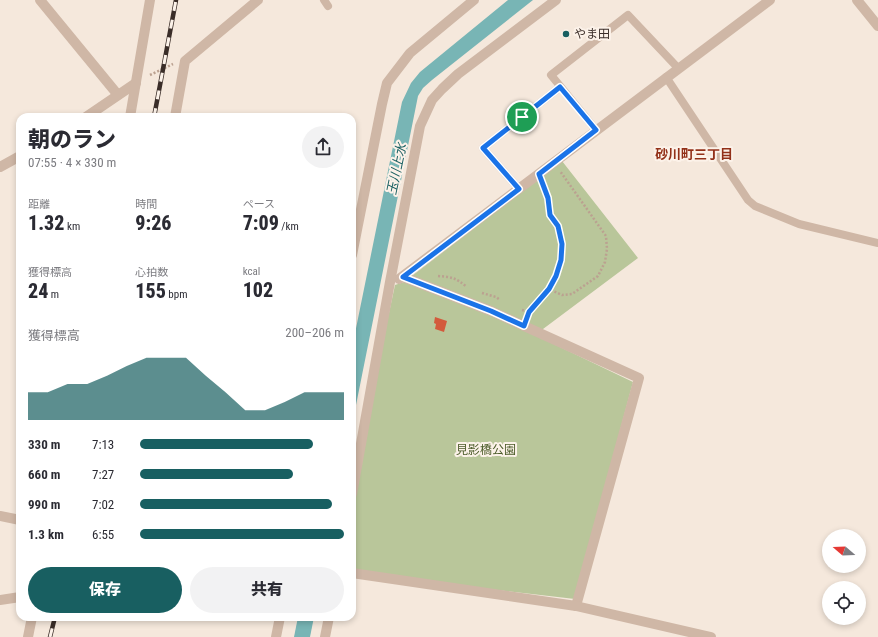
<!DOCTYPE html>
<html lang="ja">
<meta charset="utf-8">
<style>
body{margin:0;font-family:"Roboto Condensed","Noto Sans JP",sans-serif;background:#f2f2f3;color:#2b2b33;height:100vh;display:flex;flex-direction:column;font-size:15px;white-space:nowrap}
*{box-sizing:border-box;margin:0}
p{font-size:13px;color:#7c7c81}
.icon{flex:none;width:22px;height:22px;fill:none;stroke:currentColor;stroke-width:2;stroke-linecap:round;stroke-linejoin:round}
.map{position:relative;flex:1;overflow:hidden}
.sheet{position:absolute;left:16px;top:113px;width:340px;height:508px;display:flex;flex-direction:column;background:#fff;border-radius:12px;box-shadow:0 2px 6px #0003}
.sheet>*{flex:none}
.needle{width:26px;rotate:289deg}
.fabs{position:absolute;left:822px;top:529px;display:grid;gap:8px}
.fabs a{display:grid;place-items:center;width:44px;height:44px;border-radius:50%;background:#fff;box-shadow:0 2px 6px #0003;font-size:20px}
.pin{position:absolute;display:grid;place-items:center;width:34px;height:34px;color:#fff;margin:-17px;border:2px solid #fff;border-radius:50%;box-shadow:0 1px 4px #0007}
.round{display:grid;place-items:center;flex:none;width:42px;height:42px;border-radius:21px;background:#f2f2f3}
.headline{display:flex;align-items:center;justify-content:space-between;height:68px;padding:0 12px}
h1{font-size:22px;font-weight:800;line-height:30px}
.metrics{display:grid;grid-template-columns:repeat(3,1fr);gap:6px;height:68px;padding:4px 12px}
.metrics div{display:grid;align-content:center}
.metrics b{font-size:20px;font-weight:800}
.metrics small{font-size:11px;font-weight:400}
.metrics p{font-size:11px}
.chart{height:112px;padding:8px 12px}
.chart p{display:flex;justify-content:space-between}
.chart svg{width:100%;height:72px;margin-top:4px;fill:#185f61;opacity:.7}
.button{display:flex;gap:8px;margin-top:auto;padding:8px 12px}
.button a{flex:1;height:46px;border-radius:24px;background:#185f61;color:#fff;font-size:16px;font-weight:800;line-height:46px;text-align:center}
.button a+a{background:#f2f2f3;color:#2b2b33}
ul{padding:0 12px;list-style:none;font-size:13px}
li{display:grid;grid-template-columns:64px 48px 1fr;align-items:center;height:30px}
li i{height:10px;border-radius:5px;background:#185f61}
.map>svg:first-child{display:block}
.green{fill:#b9c69a}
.water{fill:#78b5b5}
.building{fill:#d35a3c}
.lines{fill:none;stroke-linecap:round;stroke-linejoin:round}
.path{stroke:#bba190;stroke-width:2.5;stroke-dasharray:2 2;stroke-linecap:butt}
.service{stroke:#cfb7a6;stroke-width:8}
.minor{stroke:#cfb7a6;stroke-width:10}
.tertiary{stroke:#cfb7a6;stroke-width:10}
.rail-casing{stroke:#3a2d28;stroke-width:4.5}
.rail{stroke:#fcf2e9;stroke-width:3;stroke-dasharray:9;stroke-linecap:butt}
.route-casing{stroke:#fff;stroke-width:8}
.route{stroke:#1a73e8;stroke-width:5}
.poi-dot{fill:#185f61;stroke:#fcf2e9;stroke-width:1.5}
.labels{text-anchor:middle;stroke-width:4;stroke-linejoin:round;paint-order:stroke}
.poi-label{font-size:12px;fill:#3a2d28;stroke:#fcf2e9;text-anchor:start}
.park-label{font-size:12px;fill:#4b5b29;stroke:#fcf2e9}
.neighbourhood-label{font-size:13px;font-weight:bold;fill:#923018;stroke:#fcf2e9}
.water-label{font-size:13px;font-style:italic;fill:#185f61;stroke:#fcf2e9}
</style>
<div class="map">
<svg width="878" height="637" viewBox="0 0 878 637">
<rect width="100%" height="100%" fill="#f5e8dc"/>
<polygon class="green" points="562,161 638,258 535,335 633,382 575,599 352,573 352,485 395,285 404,282"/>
<g class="water">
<polygon points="508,0 533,0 432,80 423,88 418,96 352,425 352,348 402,102 411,83 420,72"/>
<polygon points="298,617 314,617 310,637 294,637"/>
</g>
<polygon class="building" points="435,317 447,321 444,332 435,329 436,324 434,323"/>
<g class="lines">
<g class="path">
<polyline points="150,75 173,64"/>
<path d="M 544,185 C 547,194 548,208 551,215 C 552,219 556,222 558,226 C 568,247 559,270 549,289 L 562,295 L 572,294 L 598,276 L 605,262 L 607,249 L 606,236 L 560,171"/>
<path d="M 438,276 C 452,277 456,278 467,287"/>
<polyline points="482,293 496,297 500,300"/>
<polyline points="522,310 529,312"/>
<polyline points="529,313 549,289"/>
</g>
<g class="service">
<polyline points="324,0 328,6"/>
<polyline points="666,77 748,200 755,206 799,224 878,243"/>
<polyline points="596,130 551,75 628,15 678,68"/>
<polyline points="519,189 483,148 560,87"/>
</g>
<g class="minor">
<polyline points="40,0 118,95"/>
<polyline points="857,0 878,26"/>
<polyline points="86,117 136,83"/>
<polyline points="175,117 185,61 258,0"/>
<polyline points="0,167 20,156"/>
<polyline points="403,277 491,311 639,378 576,606"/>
<polyline points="399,279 770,0"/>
<polyline points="352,494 390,282 420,126 432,100 442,89 458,74 556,0"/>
<polyline points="0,516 20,520"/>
<polyline points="352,573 576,606 711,637"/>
<polyline points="0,600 20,597"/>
<polyline points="325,637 329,617"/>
</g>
<g class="tertiary">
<polyline points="130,117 150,0"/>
<polyline points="352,255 382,104 387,83 410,53 474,0"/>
<polyline points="28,637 32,617"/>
<polyline points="276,637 280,617"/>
</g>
<g class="rail-casing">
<g id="rail">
<polyline points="154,117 176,0"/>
<polyline points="50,637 55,617"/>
</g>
</g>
<use href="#rail" class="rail"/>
</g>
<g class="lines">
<g class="route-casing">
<polygon id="route" points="560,87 596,130 539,174 548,198 550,215 558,226 562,244 561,260 556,276 549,289 529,312 524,326 491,311 403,277 519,189 483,148"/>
</g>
<use href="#route" class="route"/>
</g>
<circle class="poi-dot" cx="566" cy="34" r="4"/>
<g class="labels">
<g class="poi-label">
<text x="574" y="38">やま田</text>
</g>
<g class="park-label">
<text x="486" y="454">見影橋公園</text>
</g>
<g class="neighbourhood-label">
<text x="694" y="159">砂川町三丁目</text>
</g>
<g class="water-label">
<text transform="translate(396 169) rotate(-78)" y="5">玉川上水</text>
</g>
</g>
</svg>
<div class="fabs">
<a><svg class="needle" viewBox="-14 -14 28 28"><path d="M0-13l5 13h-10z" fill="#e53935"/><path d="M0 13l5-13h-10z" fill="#7c7c81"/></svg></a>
<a><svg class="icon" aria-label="locate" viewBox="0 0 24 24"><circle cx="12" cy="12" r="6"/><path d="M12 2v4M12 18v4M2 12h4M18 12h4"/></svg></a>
</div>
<div class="pin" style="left:522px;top:117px;background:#1e9e55"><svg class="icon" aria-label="arrive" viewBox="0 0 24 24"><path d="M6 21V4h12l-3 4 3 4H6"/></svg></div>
<section class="sheet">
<div class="headline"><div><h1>朝のラン</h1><p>07:55 · 4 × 330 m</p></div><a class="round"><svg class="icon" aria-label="share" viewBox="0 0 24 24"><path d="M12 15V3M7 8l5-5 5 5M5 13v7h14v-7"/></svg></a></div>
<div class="metrics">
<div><p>距離</p><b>1.32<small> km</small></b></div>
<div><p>時間</p><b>9:26</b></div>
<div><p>ペース</p><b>7:09<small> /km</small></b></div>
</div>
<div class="metrics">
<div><p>獲得標高</p><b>24<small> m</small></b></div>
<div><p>心拍数</p><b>155<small> bpm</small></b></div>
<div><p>kcal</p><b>102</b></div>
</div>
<div class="chart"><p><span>獲得標高</span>200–206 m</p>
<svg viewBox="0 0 160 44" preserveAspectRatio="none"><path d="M0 44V27L10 27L20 22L30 22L40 17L50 11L60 6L70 6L80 6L90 17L100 27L110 38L120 38L130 33L140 27L150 27L160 27V44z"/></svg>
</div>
<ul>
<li><b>330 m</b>7:13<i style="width:85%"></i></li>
<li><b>660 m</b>7:27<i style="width:75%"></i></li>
<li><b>990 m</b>7:02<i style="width:94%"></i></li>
<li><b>1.3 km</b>6:55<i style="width:100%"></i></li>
</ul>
<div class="button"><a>保存</a><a>共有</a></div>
</section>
</div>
